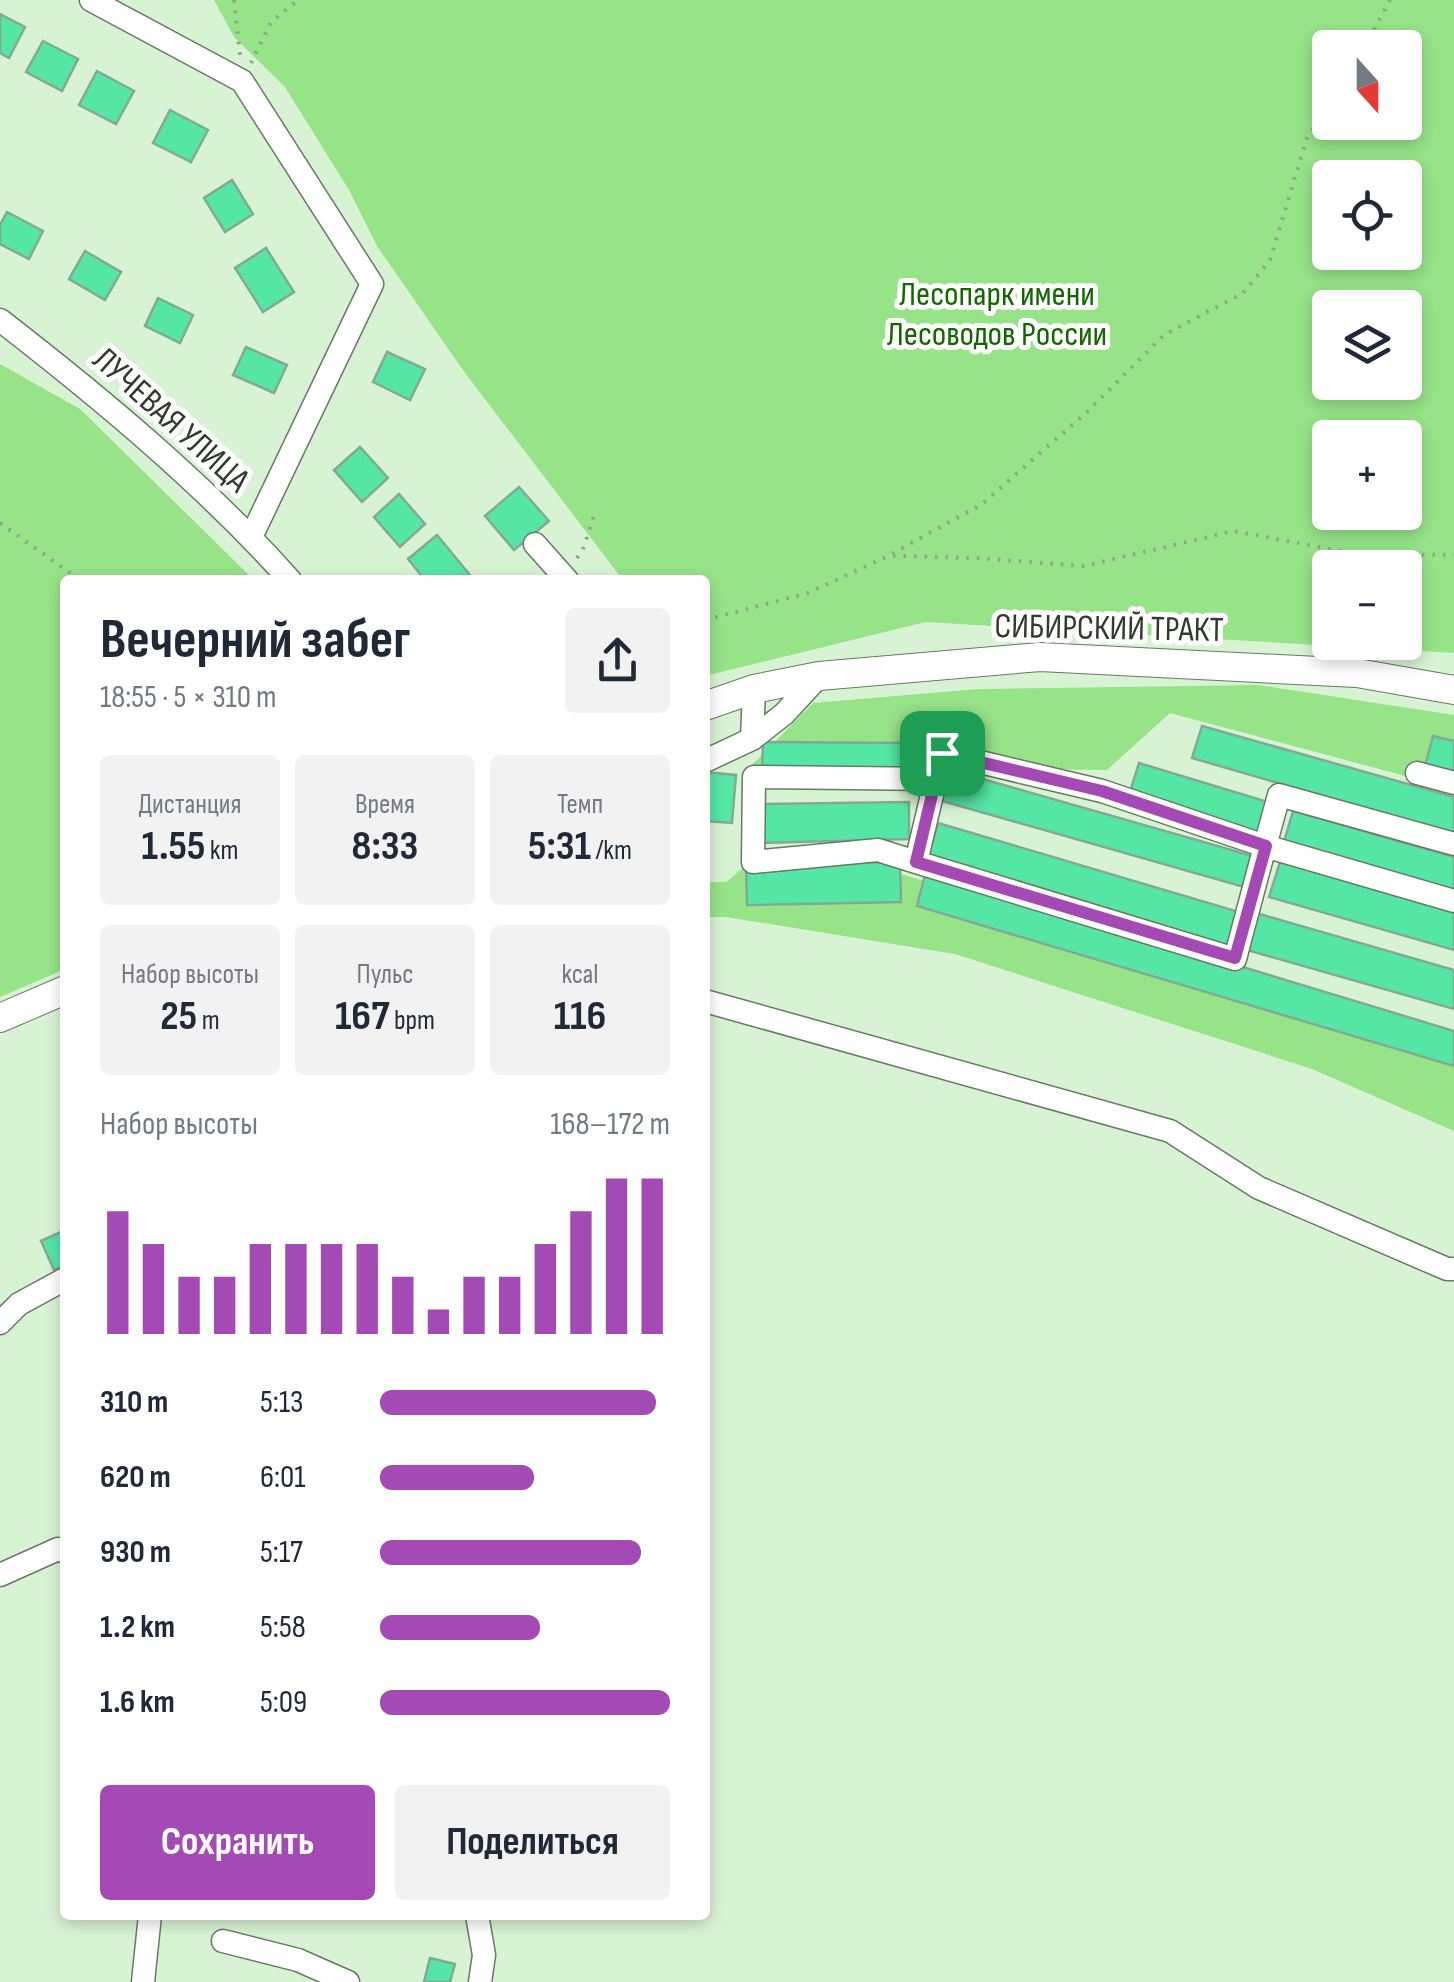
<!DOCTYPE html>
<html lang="ru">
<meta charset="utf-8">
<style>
body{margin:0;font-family:"Sofia Sans Condensed",sans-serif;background:#f2f2f3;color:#1f2937;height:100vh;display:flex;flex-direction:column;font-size:38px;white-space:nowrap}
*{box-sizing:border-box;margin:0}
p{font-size:32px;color:#747a83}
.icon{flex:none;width:55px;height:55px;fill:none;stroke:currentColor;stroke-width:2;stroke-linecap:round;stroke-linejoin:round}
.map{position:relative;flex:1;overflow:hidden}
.sheet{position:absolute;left:60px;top:575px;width:650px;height:1345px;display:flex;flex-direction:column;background:#fff;border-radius:10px;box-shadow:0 5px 15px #0003}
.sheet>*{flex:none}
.needle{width:65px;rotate:159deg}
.tools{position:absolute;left:1312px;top:30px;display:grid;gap:20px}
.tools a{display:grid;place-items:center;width:110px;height:110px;border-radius:10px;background:#fff;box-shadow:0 5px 15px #0003;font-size:50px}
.pin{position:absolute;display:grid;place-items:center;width:85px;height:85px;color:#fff;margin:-42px;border-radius:20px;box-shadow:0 5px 15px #0006}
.round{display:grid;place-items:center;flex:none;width:105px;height:105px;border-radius:10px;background:#f2f2f3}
.overview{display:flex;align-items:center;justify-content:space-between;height:170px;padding:0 40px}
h1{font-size:55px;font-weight:700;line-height:75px}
.stats{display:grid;grid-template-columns:repeat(3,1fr);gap:15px;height:170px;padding:10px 40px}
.stats div{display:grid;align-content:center;border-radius:10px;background:#f2f2f3;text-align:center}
.stats b{font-size:42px;font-weight:700}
.stats small{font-size:28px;font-weight:400}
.stats p{font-size:28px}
.chart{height:280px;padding:20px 40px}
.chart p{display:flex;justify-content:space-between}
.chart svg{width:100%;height:180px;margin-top:10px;stroke:#a44ab5;stroke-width:6}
.action{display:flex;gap:20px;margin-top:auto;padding:20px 40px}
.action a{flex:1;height:115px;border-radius:10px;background:#a44ab5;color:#fff;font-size:40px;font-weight:700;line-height:115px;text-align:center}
.action a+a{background:#f2f2f3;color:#1f2937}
ul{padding:0 40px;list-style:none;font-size:32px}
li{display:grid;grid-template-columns:160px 120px 1fr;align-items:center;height:75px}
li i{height:25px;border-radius:12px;background:#a44ab5}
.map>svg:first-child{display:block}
.green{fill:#96e388;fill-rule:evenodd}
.building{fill:#55e6a6;stroke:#83a994;stroke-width:2.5}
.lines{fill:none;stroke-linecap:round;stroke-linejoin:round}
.minor-casing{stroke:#647c60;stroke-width:25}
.major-casing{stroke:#647c60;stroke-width:30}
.path{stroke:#90a38c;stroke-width:4;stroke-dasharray:2.5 8;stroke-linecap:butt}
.minor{stroke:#fff;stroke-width:22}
.major{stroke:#fff;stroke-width:28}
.route-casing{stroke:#fff;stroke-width:20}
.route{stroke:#a44ab5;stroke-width:12}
.labels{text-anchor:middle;stroke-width:10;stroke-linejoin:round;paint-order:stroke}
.park-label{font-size:35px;fill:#146700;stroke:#fff}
.street-label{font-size:35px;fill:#303a2e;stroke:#fff}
</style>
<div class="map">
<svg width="1454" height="1982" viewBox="0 0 1454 1982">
<rect width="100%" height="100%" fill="#d8f3d3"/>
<g class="green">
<path d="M 214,0 L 1454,0 L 1454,653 L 926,622 L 705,676 L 705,580 L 623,580 L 465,373 L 377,246 L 349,190 L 285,87 L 234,37 ZM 1330,48 L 1405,48 L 1405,122 L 1330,122 ZM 1330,178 L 1405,178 L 1405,252 L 1330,252 ZM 1330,308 L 1405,308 L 1405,382 L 1330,382 ZM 1330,438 L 1405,438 L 1405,512 L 1330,512 ZM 1330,568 L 1405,568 L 1405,642 L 1330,642 Z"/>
<polygon points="0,364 80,409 254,580 65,580 65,969 0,997"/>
<polygon points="1258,685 1454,715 1454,789 1170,713 1107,770 751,766 813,703 978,689"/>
<polygon points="860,862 1199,962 1454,1047 1454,1131 1312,1069 955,954 726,917 705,917 705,882 726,882 744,867"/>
</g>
<g class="building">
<polygon points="0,14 25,27 9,58 0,53"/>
<polygon points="43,41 78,59 62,91 26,72"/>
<polygon points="97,71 134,91 116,124 79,105"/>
<polygon points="170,110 208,130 191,162 153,143"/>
<polygon points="232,180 253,214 225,232 204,198"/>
<polygon points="7,212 43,231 29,259 0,244 0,225"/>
<polygon points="266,248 294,292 263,312 235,268"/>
<polygon points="85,251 121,272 105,300 69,279"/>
<polygon points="158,298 193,315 180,343 145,326"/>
<polygon points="246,347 287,365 274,393 233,375"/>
<polygon points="387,352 425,369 410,400 373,382"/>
<polygon points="360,447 388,478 362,502 334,470"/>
<polygon points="519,487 549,521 514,550 485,516"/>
<polygon points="399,494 425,524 400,547 374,517"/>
<polygon points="437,535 470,575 464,580 425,580 408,559"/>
<polygon points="1202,726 1454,797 1454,834 1192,758"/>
<polygon points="1433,736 1454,741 1454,773 1425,766"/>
<polygon points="763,742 911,743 911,772 762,771"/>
<polygon points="1139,763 1268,802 1258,834 1129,795"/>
<polygon points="951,770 1253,856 1244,887 942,801"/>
<polygon points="705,772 736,775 732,823 705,821"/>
<polygon points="909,802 909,839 762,843 760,804"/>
<polygon points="1293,811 1454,857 1454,893 1284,842"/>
<polygon points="938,823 1239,912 1229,948 928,858"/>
<polygon points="900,862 901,902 747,905 746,865"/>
<polygon points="1280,862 1454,912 1454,950 1269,897"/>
<polygon points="926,871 1454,1031 1454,1066 917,906"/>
<polygon points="1256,913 1454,970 1454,1009 1247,950"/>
<polygon points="61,1232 65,1242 65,1265 54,1270 41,1241"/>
<polygon points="430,1958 455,1964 450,1982 424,1982"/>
</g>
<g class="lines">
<g class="minor-casing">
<g id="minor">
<polyline points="91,0 242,81 372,284 251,537"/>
<path d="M 0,320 C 102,399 204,484 290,580"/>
<polyline points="535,544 567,580"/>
<polyline points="752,739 784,714 819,676"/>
<polyline points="705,761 752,739 754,689"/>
<polyline points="1417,773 1454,783"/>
<polyline points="1454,844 1279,795 1265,846 1454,901"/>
<polyline points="916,862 942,753 1102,791 1265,846 1235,959 916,862 878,850 753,862 754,777 936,779"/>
<polyline points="705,1001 1170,1131 1259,1188 1447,1269 1454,1269"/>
<polyline points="0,1323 19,1304 65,1279"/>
<polyline points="0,1575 58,1549 65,1552"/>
<polyline points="477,1915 484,1955 480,1982"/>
<polyline points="223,1941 298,1960 348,1982"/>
<polyline points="143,1982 150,1915"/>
</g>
</g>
<g class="major-casing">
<g id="major">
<polyline points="705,706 754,689 819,676 1040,657 1357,673 1454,690"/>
<polyline points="0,1018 65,990"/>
</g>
</g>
<g class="path">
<polyline points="234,0 240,55"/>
<polyline points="1364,48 1390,0"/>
<polyline points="251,63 271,22 298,0"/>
<polyline points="0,523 80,580"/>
<polyline points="893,556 976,558 1084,566 1234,531 1356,554 1454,555"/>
<polyline points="577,558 584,547 595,512"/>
<polyline points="705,620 808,593 888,556 982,504 1087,412 1164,335 1243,293 1270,260 1307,138 1330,103"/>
</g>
<use href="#minor" class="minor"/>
<use href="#major" class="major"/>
</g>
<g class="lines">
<g class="route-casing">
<polygon id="route" points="942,753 1102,791 1266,846 1235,958 916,862"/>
</g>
<use href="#route" class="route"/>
</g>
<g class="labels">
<g class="park-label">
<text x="997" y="305">Лесопарк имени<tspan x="997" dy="40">Лесоводов России</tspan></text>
</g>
<g class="street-label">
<text transform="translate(172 419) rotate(42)" y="12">ЛУЧЕВАЯ УЛИЦА</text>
<text transform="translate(1109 627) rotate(1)" y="12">СИБИРСКИЙ ТРАКТ</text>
</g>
</g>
</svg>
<div class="tools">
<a><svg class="needle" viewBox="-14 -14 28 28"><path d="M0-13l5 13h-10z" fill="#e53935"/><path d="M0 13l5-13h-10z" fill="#747a83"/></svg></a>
<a><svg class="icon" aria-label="locate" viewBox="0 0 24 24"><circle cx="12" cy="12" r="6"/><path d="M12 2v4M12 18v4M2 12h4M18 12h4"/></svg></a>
<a><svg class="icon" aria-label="layers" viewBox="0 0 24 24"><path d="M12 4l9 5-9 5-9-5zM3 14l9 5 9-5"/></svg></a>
<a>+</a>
<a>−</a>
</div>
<div class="pin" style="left:942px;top:753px;background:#1e9e55"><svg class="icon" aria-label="arrive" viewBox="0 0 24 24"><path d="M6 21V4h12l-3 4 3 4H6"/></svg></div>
<section class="sheet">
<div class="overview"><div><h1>Вечерний забег</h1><p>18:55 · 5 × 310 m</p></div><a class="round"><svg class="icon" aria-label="share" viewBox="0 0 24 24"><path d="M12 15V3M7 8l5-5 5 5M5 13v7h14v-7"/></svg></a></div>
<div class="stats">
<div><p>Дистанция</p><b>1.55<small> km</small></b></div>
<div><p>Время</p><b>8:33</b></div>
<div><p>Темп</p><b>5:31<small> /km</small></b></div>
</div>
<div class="stats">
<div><p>Набор высоты</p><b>25<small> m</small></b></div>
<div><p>Пульс</p><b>167<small> bpm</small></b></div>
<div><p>kcal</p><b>116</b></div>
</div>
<div class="chart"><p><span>Набор высоты</span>168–172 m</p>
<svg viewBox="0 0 160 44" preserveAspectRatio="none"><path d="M5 44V14M15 44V22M25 44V30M35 44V30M45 44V22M55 44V22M65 44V22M75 44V22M85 44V30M95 44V38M105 44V30M115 44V30M125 44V22M135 44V14M145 44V6M155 44V6"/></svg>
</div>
<ul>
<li><b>310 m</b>5:13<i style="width:95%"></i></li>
<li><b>620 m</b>6:01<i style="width:53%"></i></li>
<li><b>930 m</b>5:17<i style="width:90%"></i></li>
<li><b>1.2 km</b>5:58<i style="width:55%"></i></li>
<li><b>1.6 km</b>5:09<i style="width:100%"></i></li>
</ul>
<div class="action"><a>Сохранить</a><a>Поделиться</a></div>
</section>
</div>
